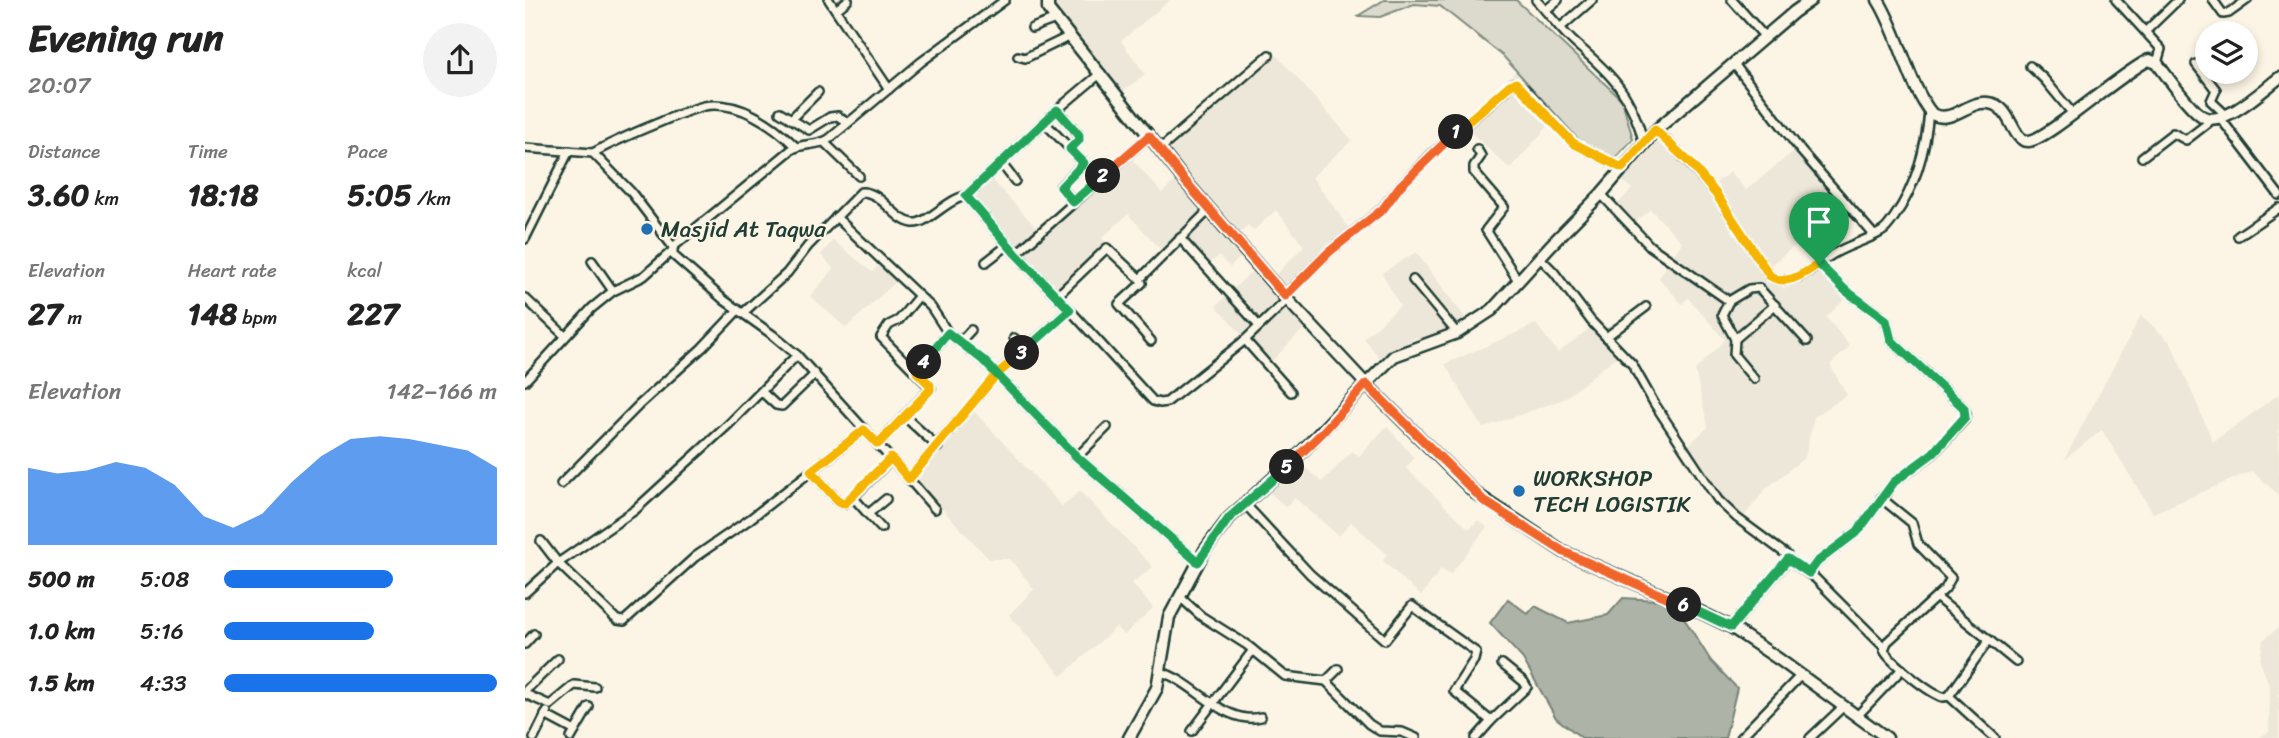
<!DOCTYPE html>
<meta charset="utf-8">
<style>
body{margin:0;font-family:Sriracha,sans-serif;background:#f2f2f2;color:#222;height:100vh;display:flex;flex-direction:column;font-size:26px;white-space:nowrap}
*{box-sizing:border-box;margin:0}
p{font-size:23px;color:#767676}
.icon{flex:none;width:38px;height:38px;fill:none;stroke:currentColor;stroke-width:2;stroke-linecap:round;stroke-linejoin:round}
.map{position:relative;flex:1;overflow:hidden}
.side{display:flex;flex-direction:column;background:#fff;width:525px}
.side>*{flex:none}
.fabs{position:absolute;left:1670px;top:21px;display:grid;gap:14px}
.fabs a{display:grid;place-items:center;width:63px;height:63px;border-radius:50%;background:#fff;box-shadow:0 4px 10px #0003;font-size:35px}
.pin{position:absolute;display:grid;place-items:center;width:60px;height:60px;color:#fff;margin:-72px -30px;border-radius:50% 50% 50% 0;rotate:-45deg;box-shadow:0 0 7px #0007}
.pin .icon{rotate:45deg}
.km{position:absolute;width:35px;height:35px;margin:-18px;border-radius:50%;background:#222;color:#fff;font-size:19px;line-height:35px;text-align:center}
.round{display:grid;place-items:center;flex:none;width:74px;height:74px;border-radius:37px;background:#f2f2f2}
.summary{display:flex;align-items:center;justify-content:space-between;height:119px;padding:0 28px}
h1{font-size:38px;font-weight:700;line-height:52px}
.metrics{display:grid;grid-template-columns:repeat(3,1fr);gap:10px;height:119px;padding:7px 28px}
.metrics div{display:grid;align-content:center}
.metrics b{font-size:30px;font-weight:700}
.metrics small{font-size:19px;font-weight:400}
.metrics p{font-size:19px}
.chart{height:196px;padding:14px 28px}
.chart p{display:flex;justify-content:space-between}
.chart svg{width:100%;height:126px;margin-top:7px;fill:#1a73e8;opacity:.7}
ul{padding:0 28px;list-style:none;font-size:23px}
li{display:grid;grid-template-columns:112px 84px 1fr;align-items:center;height:52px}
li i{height:18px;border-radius:9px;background:#1a73e8}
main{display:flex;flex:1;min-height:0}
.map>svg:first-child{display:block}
.built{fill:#ece7d8}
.green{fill:#dcdacc;stroke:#7e8c80;stroke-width:2}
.water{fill:#aeb3a7;stroke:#758479;stroke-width:2}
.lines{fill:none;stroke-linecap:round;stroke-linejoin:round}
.street-casing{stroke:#1f3d34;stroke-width:12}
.secondary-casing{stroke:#1f3d34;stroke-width:15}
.street{stroke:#fcf5e5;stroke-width:7}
.secondary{stroke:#fcf5e5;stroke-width:10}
.split-1-casing{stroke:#fff;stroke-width:14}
.split-2-casing{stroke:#fff;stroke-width:14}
.split-3-casing{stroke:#fff;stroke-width:14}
.split-4-casing{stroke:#fff;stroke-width:14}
.split-5-casing{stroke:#fff;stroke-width:14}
.split-6-casing{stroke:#fff;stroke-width:14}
.split-7-casing{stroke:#fff;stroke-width:14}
.split-1{stroke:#f5b400;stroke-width:9}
.split-2{stroke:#f0652b;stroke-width:9}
.split-3{stroke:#22a559;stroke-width:9}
.split-4{stroke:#f5b400;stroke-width:9}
.split-5{stroke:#22a559;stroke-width:9}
.split-6{stroke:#f0652b;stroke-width:9}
.split-7{stroke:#22a559;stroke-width:9}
.poi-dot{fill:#1f6fb2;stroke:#fcf5e5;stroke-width:2.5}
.labels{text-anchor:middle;stroke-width:5;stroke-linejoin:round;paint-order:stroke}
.poi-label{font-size:23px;fill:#1f3d34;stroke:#fcf5e5;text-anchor:start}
</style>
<main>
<section class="side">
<div class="summary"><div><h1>Evening run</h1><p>20:07</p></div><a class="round"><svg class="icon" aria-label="share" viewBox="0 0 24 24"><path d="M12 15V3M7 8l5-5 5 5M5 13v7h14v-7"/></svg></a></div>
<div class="metrics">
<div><p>Distance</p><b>3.60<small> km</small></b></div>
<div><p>Time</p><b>18:18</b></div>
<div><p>Pace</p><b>5:05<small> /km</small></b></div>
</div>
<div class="metrics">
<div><p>Elevation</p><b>27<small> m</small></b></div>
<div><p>Heart rate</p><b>148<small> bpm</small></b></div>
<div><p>kcal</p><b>227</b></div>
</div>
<div class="chart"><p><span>Elevation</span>142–166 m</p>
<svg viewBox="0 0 160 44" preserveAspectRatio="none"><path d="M0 44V17L10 19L20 18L30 15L40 17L50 23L60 34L70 38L80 33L90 22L100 13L110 7L120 6L130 7L140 9L150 11L160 17V44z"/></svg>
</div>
<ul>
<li><b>500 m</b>5:08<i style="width:62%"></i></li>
<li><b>1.0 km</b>5:16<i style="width:55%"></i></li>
<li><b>1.5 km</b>4:33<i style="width:100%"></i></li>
</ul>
</section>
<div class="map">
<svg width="1754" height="738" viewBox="0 0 1754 738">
<rect width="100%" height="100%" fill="#fcf5e5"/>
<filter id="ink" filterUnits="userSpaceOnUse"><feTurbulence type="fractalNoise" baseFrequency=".0143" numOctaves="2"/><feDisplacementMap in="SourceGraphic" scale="14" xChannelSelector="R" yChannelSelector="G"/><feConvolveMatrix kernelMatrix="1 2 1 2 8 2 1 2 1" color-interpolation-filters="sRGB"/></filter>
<g filter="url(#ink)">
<g class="built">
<polygon points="524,0 645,0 596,41 620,74 593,95 526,9"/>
<polygon points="748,51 827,140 787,177 824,228 759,298 782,325 744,364 691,306 734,264 748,278 779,246 751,210 728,231 723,225 708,240 719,254 705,267 694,256 682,265 654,233 635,249 603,214 577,238 583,245 528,296 437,192 460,172 511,227 603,155 637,193 659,173 637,143"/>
<polygon points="991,71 1032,116 985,169 938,125"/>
<polygon points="1130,135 1183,189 1205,172 1221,190 1273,148 1321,204 1241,269 1259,289 1293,266 1320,299 1301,317 1325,346 1305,365 1322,395 1289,417 1280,457 1241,489 1219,516 1189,492 1163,446 1183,427 1170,370 1200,340 1163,298 1157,304 1134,278 1157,242 1125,209 1108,224 1091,206 1107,189 1094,178"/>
<polygon points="308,240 347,272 359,260 378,275 321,328 285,296 309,269 296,255"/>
<polygon points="891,252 941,319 908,338 890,338 854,358 839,338 875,306 857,273"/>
<polygon points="1616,315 1646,343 1688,442 1754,394 1754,495 1727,471 1628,513 1577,430 1539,460"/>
<polygon points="1011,324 1033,353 1070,324 1095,354 1039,399 958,428 920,364"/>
<polygon points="445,407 537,506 555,491 628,567 607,583 628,608 599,635 591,627 537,676 484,615 509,589 485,559 464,559 392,482"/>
<polygon points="862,426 889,458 881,468 944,529 953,520 962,527 925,575 916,569 896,596 858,561 862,554 826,522 814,536 770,498 761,507 740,488 771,460 797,482 827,451 834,456"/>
<polygon points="1754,627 1754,738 1733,738 1744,732 1745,688 1735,661 1738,640"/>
</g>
<polygon class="green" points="859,0 991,0 1097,100 1108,139 1089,159 1052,138 978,56 915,6 889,4 855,17 833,16"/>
<polygon class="water" points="1098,598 1148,601 1186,661 1212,688 1200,738 1057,738 1031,718 998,659 965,623 983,599 1003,614 1010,606 1043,623 1083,615"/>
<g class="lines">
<g class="street-casing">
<g id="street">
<polyline points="304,0 364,89"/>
<path d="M 1011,0 C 1025,15 1037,32 1052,45 C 1089,76 1107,96 1119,144"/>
<polyline points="1207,0 1240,37"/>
<polyline points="1591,0 1636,49 1632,63"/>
<polyline points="1688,0 1698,14 1704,13 1722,0"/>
<polyline points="311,10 323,0"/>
<polyline points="1021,10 1033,0"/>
<polyline points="1036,27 1067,0"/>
<polyline points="507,28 531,19"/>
<polyline points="1621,31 1653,0"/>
<polyline points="493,56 500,58 545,36"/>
<polyline points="1209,64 1276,151 1349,235"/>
<polyline points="1671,64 1691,90 1686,101 1702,116"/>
<polyline points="1505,66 1519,79 1548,114"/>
<polyline points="532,110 554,135 554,140 545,149"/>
<polyline points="255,112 284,130 305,117 313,116 322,123"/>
<polyline points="266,119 293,92"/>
<polyline points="1696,119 1754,195"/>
<polyline points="519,122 559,163 536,186 548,202"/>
<path d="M 1131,130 L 1165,164 L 1191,194 L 1245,276 C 1264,289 1287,269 1302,258 C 1318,246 1339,242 1356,232 C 1362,229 1366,222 1370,216 C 1392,184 1401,149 1404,111"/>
<polyline points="299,142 334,176"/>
<polyline points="0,148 68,153 106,192 148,247 148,255 199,300 248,335 272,355 384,479 471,375 545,310 628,401 635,403 642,402 720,340 763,299"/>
<polyline points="635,149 744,55"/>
<polyline points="952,149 956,156 949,166 949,172 979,207 961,230 994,282"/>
<path d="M 68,153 C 89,141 111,132 133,123 C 148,117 163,110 179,106 C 213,100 248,124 271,147"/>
<polyline points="1617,157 1648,133 1661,140 1683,123 1683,119"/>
<polyline points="476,163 490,181"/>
<polyline points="1076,194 1125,246 1204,301 1224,289 1234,288 1282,341"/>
<polyline points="441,196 491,254 545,310"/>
<polyline points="311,217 406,307 423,333 458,360 552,457 673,562"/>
<polyline points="1713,236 1754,208"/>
<polyline points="655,238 734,326"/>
<polyline points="0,239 44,151"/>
<path d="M 148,247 L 266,150 C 278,142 291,147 304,139 L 396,62 L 480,0"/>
<polyline points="491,254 624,136"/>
<polyline points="1015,258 1029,272 1066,321 1107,364 1129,403 1193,500 1212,518 1262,555 1261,562 1206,627"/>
<polyline points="67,261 88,291"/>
<polyline points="461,262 483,245"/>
<polyline points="888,280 932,333"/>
<polyline points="532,296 582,248 615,279"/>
<polyline points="759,296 804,252 857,209 875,186 907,154 988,83 1000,89 1048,143 1097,168"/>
<polyline points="0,298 40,336"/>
<polyline points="1204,301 1197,315 1210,339 1209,355 1229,379"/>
<path d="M 218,313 L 262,273 L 283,246 L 336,192 C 357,191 368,220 388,223 C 402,225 423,198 441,196 L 532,110 L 576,73"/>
<polyline points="1081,337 1121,307"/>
<polyline points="489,338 500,349"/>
<polyline points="1210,339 1250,305"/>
<polyline points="720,340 766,392"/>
<polyline points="626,341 594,304 617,283 615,279 685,209"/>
<polyline points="435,342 446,330"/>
<polyline points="392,372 423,333"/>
<polyline points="0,381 67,308 88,291 119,276 147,251"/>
<polyline points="237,392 251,405 257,406 290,374"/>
<polyline points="379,416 413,447"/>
<polyline points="353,444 406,388 356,337 364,325 374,320 393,297"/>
<polyline points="552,457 582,427"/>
<polyline points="286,471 314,502 320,503 328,497"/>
<polyline points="384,479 410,509"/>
<polyline points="36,484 114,405 177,348 213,310"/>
<path d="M 1356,498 L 1387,523 L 1393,544 L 1426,578 L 1420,589 L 1362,642 L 1359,650 C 1363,660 1401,690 1413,695 C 1418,698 1418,697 1424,696"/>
<polyline points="361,499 343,514 328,497 366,459"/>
<polyline points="720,504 785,574 860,640 887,606 951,652 949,660 929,691 966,721"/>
<polyline points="343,514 356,528"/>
<polyline points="16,541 33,563 92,620 99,621 170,557 225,519 339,430"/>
<polyline points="1263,559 1290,578 1359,647"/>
<polyline points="1284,573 1292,562 1333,531 1369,482 1408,454 1439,420 1441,414 1439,408 1366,340 1361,320 1320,290 1294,264"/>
<polyline points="0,593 33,563 110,510 204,424 272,355"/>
<polyline points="655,597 676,616 722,645 760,676 801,681 844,724 855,731 877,732 891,738"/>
<polyline points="1412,598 1464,640"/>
<polyline points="0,644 9,634"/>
<path d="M 636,672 C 670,682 699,726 736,717"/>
<polyline points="801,681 813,669"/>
<polyline points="0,691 33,659"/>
<polyline points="0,694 25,705 49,685 70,687"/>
<polyline points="20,715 50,731 46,738"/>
<polyline points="1332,716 1377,669"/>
<polyline points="50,731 64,707"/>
<polyline points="667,731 728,650"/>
<polyline points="9,738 22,712"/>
<polyline points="951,738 966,721 1002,687 999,682 977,664"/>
<polyline points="1215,738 1276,675"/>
<polyline points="1285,738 1319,706"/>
<polyline points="1470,738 1424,696 1464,640 1491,662"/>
</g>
</g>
<g class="secondary-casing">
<g id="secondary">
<polyline points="523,0 523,9 660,181 759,296 841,384 950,493 1039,552 1169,609 1206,627 1255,660 1362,738"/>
<path d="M 1353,0 C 1374,33 1384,86 1407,114 C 1427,125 1443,100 1463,103 C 1487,105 1486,141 1503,141 C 1520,142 1598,71 1624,60 L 1632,63 C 1641,75 1667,112 1679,117 C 1699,127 1738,90 1754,78"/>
<polyline points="604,738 632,688 644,617 680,550 704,518 771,458 841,384 869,356 932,333 967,310 1025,246 1076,194 1131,130 1269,12 1286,0"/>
</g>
</g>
<use href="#street" class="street"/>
<use href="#secondary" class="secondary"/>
</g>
</g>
<g class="lines" filter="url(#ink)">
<g class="split-1-casing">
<path id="split-1" d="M 931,132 L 985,85 L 991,83 L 1048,143 L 1097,168 L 1130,130 L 1166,164 L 1191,194 L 1245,276 C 1263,287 1279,273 1294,264"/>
</g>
<g class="split-2-casing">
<polyline id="split-2" points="578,176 624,136 660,181 760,296 804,252 858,209 875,186 931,132"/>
</g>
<g class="split-3-casing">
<polyline id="split-3" points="497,353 545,310 491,254 441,196 532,110 554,135 554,140 545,149 559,163 536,187 548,202 578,176"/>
</g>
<g class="split-4-casing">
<polyline id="split-4" points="399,362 392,372 405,385 405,390 353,444 339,430 286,471 314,502 320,503 366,458 384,479 471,375 497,353"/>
</g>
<g class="split-5-casing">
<polyline id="split-5" points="399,362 423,333 458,360 552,457 673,562 704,518 762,467"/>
</g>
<g class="split-6-casing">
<polyline id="split-6" points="762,467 797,433 841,384 959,501 1039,552 1159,605"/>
</g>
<g class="split-7-casing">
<polyline id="split-7" points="1159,605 1206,627 1263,559 1284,573 1292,562 1333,531 1369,482 1408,453 1440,417 1439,408 1366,340 1361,320 1320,290 1294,264"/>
</g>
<use href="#split-1" class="split-1"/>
<use href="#split-2" class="split-2"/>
<use href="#split-3" class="split-3"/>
<use href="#split-4" class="split-4"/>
<use href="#split-5" class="split-5"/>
<use href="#split-6" class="split-6"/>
<use href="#split-7" class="split-7"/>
</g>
<g class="poi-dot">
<circle cx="122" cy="229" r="7"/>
<circle cx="994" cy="491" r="7"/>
</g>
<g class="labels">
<g class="poi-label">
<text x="136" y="237">Masjid At Taqwa</text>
<text x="1008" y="486">WORKSHOP<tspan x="1008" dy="26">TECH LOGISTIK</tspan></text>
</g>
</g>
</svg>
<div class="fabs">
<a><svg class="icon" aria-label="layers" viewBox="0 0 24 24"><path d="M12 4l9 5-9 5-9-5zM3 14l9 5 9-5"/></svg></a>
</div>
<div class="pin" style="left:1294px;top:264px;background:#1e9e55"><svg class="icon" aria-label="arrive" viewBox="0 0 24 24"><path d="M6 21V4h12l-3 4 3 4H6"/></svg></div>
<b class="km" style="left:931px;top:132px">1</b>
<b class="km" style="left:578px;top:176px">2</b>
<b class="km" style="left:497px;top:353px">3</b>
<b class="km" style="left:399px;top:362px">4</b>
<b class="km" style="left:762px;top:467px">5</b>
<b class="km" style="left:1159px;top:605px">6</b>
</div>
</main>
